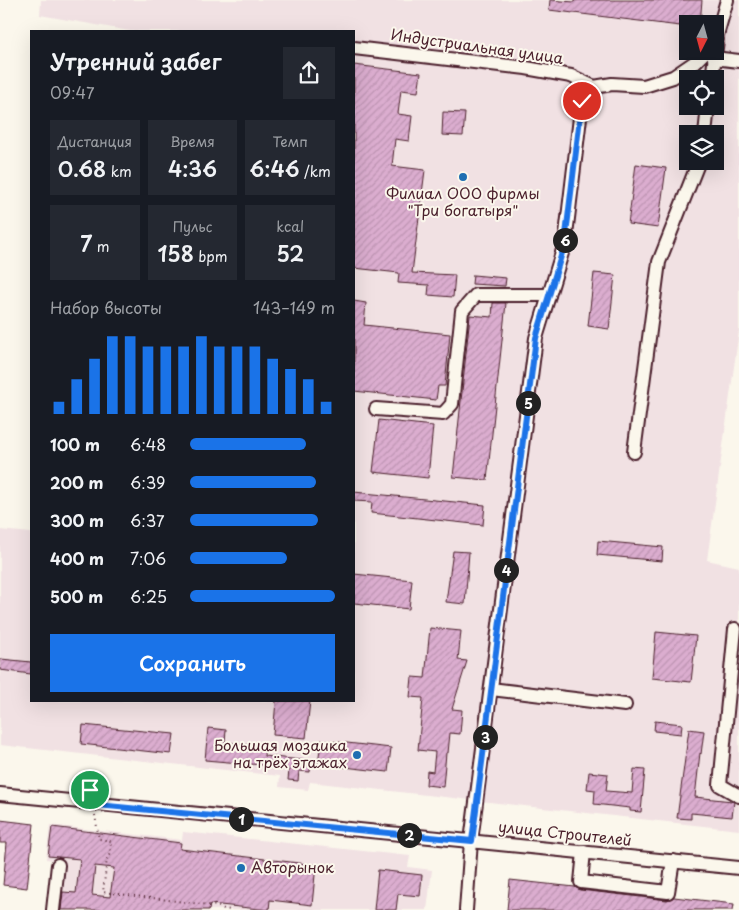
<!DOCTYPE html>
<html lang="ru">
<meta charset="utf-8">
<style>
body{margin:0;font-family:"Playpen Sans",sans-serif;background:#242831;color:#f1f3f6;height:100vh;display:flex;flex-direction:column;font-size:19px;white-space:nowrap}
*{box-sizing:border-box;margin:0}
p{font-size:16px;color:#9ea1a6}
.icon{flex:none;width:28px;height:28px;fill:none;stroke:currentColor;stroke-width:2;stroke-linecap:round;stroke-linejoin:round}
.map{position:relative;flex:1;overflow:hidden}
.side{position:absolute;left:30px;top:30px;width:325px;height:672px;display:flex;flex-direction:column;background:#171b24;border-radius:0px;box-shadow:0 5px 20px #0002}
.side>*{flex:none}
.needle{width:32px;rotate:186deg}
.tools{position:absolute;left:679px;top:15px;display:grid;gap:10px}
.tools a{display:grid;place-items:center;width:45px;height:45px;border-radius:0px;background:#171b24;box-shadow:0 5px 20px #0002;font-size:25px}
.pin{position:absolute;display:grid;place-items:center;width:42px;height:42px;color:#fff;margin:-21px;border:2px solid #fff;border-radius:50%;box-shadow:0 1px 5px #0007}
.km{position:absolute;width:25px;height:25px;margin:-12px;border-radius:50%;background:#222;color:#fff;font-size:14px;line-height:25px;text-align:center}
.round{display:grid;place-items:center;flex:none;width:52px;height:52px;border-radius:0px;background:#242831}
.overview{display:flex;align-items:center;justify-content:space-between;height:85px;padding:0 20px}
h1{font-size:22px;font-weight:600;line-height:38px}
.metrics{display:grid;grid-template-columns:repeat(3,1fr);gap:8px;height:85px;padding:5px 20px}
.metrics div{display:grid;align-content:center;border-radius:0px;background:#242831;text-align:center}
.metrics b{font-size:21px;font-weight:600}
.metrics small{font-size:14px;font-weight:400}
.metrics p{font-size:14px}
.chart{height:140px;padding:10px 20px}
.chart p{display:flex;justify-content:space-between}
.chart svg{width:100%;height:90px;margin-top:5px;stroke:#1a73e8;stroke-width:6}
.button{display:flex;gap:10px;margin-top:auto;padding:10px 20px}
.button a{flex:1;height:58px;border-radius:0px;background:#1a73e8;color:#fff;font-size:20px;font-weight:600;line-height:58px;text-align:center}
ul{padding:0 20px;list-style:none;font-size:16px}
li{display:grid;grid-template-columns:80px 60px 1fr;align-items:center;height:38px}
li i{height:12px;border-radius:6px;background:#1a73e8}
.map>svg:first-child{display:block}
.built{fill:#f1e1e3;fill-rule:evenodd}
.building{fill:url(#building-hatch);stroke:#4a1f2b;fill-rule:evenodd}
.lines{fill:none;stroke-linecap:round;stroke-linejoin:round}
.minor-casing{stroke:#4a1f2b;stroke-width:16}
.path{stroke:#4a1f2b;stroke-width:2;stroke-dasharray:1 4;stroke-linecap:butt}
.minor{stroke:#fbf7ec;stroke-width:12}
.route-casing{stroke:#fff;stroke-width:10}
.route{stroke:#1a73e8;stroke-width:6}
.poi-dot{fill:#1f6fb2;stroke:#fbf7ec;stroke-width:2}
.labels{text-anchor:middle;stroke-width:4;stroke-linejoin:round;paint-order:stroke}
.street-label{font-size:15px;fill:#4a1f2b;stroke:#fbf7ec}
.poi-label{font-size:15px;fill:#4a1f2b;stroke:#fbf7ec}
</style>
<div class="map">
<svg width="739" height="910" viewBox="0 0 739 910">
<defs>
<pattern id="building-hatch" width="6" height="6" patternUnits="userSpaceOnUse" patternTransform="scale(1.25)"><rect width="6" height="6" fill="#dbadcf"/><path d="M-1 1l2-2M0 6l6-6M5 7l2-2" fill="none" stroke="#bd94b2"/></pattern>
</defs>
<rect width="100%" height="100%" fill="#fbf7ec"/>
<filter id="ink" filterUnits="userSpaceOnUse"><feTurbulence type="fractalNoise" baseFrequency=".02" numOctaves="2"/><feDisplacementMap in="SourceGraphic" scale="10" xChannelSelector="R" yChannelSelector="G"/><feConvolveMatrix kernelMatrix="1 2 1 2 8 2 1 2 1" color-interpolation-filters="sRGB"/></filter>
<g filter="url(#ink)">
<g class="built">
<path d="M 41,0 L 739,0 L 739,331 L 707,560 L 739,567 L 739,830 L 310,782 L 308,790 L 279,787 L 280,776 L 0,745 L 0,530 L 31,533 L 31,701 L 354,701 L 354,31 L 130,31 L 40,15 ZM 688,24 L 715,24 L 715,51 L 688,51 ZM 688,79 L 715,79 L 715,106 L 688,106 ZM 688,134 L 715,134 L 715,161 L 688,161 Z"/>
<polygon points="50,825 182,840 183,832 410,856 408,867 432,870 427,910 58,910 64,861 46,859"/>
</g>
<g class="building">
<polygon points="550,0 574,2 575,0 702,0 700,24 680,24 680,26 549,10"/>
<polygon points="354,65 421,73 418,92 401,90 398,114 412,116 409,141 395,139 392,166 425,170 412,273 455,275 453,297 428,295 429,285 398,283 399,273 354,268"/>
<polygon points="443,112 465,113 463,136 442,135"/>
<polygon points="636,164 666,168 658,228 628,224"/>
<polygon points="594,273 615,275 609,329 588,326"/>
<polygon points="473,275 506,278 505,286 472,284"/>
<polygon points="354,301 366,303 364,325 450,334 445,386 438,386 436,400 354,391"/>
<polygon points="493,303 506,303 487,480 453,477 470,315 492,317"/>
<polygon points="379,420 433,426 428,478 373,472"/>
<polygon points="354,492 485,505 483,525 371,513 372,502 354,501"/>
<polygon points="598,541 663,547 662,561 597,555"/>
<polygon points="453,551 469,552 465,604 446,602"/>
<polygon points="354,574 412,580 409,609 354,603"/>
<polygon points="430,628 461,631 458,660 467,661 452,709 462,710 460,734 450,733 448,753 446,753 443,787 426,785 427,771 433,772 435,752 418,750 423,698 410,697 412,677 425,678"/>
<polygon points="656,632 696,636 691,682 652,678"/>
<polygon points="1,659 31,662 31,674 0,670"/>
<polygon points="276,701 310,701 306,738 273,735"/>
<polygon points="655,721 682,724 681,734 654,731"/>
<polygon points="83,725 174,734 171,754 81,744"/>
<polygon points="208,728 226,730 225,742 265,747 264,756 311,761 310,772 299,771 298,781 288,780 289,770 274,768 274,766 205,760"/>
<polygon points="689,729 704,731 701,754 700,753 695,797 732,801 734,802 732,817 691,813 691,819 677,818"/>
<polygon points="321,740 391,748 388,772 318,764"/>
<polygon points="634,769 645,770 641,812 630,811 630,808 594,804 595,790 587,789 589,772 608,774 606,791 632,793"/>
<polygon points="0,820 34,824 27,888 3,885 7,843 0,843"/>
<path d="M 52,827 L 181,843 L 180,849 L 316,865 L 312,905 L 270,900 L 269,910 L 210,904 L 209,910 L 61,910 L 63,892 L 76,893 L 80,859 L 48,856 ZM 95,866 L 114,868 L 110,897 L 92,895 Z"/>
<polygon points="378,870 422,875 420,896 398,894 396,910 374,910"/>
<polygon points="510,880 575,887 580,890 667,900 674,897 734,904 733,910 507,910"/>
</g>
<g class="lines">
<g class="minor-casing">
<g id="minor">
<polyline points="715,42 727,0"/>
<polyline points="354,48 526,68 571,76 594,87"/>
<polyline points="714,58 739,61"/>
<polyline points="712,79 717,40"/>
<polyline points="594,87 612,84 644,86 673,77 695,62 706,51"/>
<polyline points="705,134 708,106"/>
<polyline points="376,409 443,414 452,404 462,311 476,295 549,295"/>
<polyline points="634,452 659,262 699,161"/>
<polyline points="735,629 720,785 739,796"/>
<polyline points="491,689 625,705"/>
<polyline points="0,794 739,868"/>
<polyline points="584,852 581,882 668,892 673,861"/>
<polyline points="53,910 58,865"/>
<polyline points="466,910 471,841 536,338 565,243 582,101 594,87"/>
</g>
</g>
<polyline class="path" points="95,815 99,839 111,841 110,855 107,859 103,892 217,906 224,909 231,910"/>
<use href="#minor" class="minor"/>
</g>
</g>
<g class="lines" filter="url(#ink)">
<g class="route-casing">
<polyline id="route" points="90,790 87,804 472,841 536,338 565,243 582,101"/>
</g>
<use href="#route" class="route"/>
</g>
<g class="poi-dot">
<circle cx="463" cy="177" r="5"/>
<circle cx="357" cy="755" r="5"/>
<circle cx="241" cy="868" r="5"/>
</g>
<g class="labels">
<g class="street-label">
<text transform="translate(477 47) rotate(8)" y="5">Индустриальная улица</text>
<text transform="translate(565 834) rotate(6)" y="5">улица Строителей</text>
</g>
<g class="poi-label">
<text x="463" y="199">Филиал ООО фирмы<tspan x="463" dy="17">"Три богатыря"</tspan></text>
<text x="347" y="751" text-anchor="end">Большая мозаика<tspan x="347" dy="17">на трёх этажах</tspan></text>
<text x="251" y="873" text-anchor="start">Авторынок</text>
</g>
</g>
</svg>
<div class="tools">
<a><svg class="needle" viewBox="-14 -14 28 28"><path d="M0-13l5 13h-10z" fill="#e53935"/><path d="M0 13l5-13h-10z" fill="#9ea1a6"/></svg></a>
<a><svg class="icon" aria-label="locate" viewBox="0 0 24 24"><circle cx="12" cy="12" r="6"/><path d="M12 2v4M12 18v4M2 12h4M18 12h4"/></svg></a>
<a><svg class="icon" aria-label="layers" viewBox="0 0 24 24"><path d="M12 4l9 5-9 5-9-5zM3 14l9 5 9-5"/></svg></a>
</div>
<div class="pin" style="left:90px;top:790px;background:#1e9e55"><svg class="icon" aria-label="arrive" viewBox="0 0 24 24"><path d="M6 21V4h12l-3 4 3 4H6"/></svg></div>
<div class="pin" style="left:582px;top:101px;background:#d93025"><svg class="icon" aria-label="check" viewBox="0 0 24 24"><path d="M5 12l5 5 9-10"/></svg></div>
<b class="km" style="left:241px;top:819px">1</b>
<b class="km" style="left:409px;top:835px">2</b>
<b class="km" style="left:485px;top:737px">3</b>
<b class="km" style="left:506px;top:570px">4</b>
<b class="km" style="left:528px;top:403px">5</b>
<b class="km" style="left:565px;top:240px">6</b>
<section class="side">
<div class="overview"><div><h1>Утренний забег</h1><p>09:47</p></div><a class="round"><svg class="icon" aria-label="share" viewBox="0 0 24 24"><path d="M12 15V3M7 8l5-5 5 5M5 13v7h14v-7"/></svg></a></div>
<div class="metrics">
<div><p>Дистанция</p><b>0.68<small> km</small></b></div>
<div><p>Время</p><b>4:36</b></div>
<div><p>Темп</p><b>6:46<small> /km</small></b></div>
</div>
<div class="metrics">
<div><b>7<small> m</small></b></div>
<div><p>Пульс</p><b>158<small> bpm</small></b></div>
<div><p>kcal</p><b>52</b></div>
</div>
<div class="chart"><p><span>Набор высоты</span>143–149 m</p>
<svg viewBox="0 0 160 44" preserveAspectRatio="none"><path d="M5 44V38M15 44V27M25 44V17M35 44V6M45 44V6M55 44V11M65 44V11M75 44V11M85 44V6M95 44V11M105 44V11M115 44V11M125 44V17M135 44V22M145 44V27M155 44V38"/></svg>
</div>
<ul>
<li><b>100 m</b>6:48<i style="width:80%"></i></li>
<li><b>200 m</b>6:39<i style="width:87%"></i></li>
<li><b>300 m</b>6:37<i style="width:88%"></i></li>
<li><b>400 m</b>7:06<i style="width:67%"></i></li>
<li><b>500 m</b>6:25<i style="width:100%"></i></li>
</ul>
<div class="button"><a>Сохранить</a></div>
</section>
</div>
